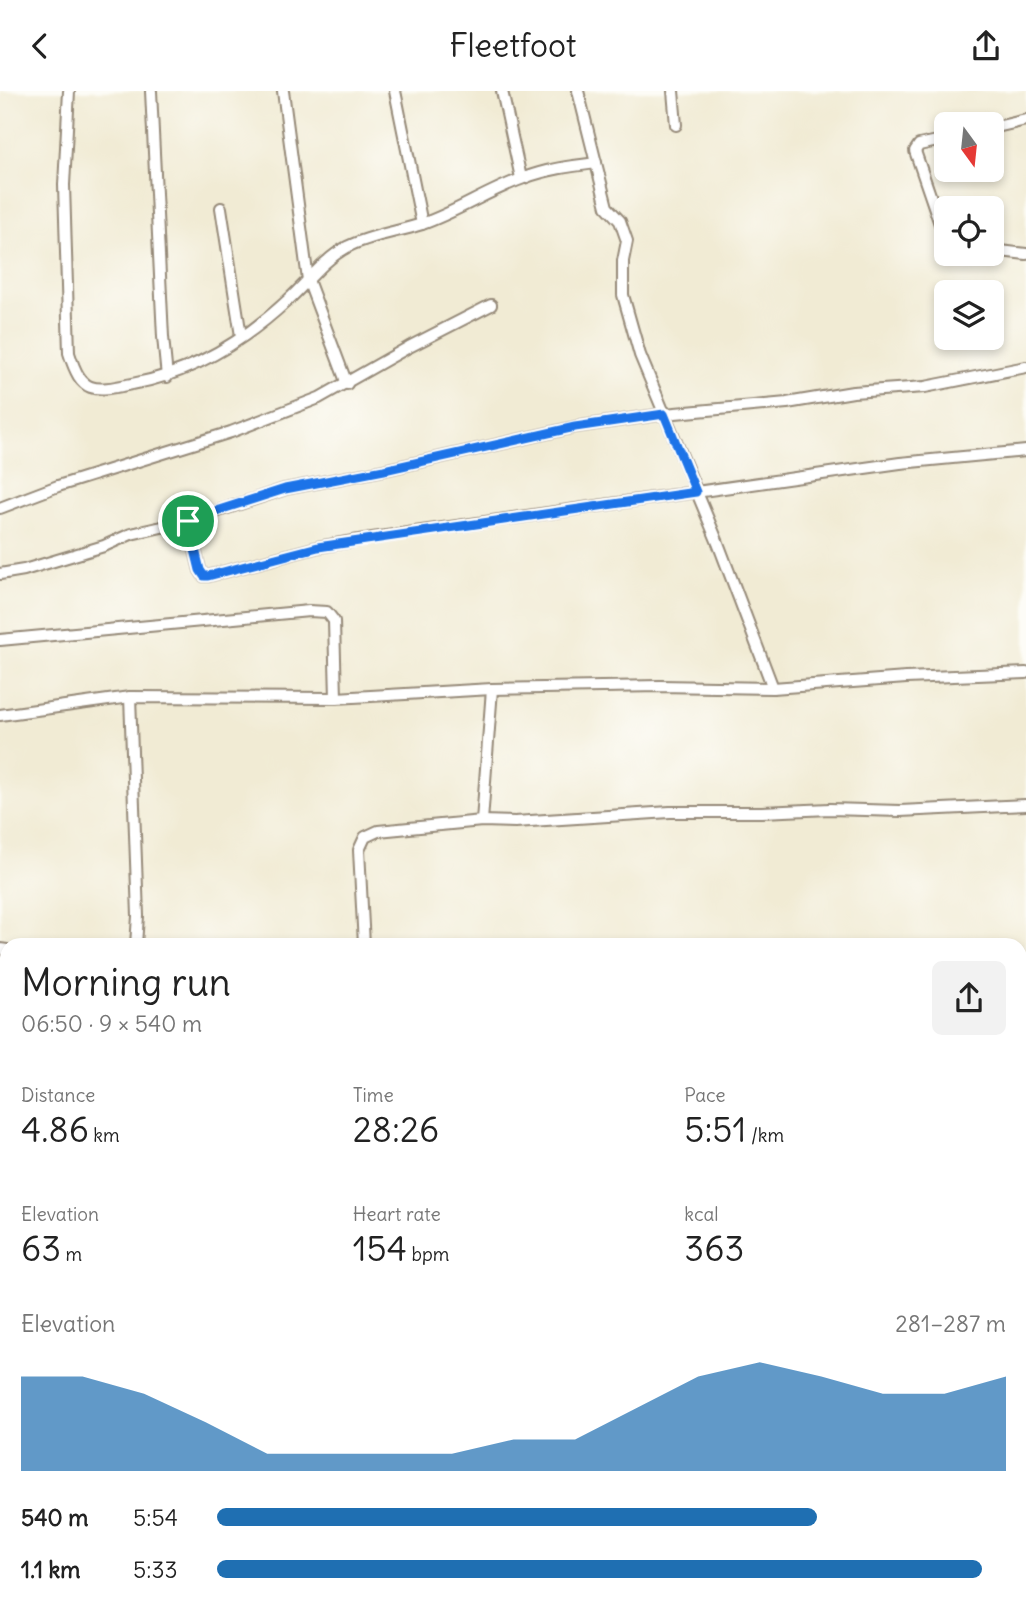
<!DOCTYPE html>
<meta charset="utf-8">
<style>
body{margin:0;font-family:Delius,sans-serif;background:#f2f2f2;color:#222;height:100vh;display:flex;flex-direction:column;font-size:26px;white-space:nowrap}
*{box-sizing:border-box;margin:0}
p{font-size:23px;color:#767676}
.icon{flex:none;width:38px;height:38px;fill:none;stroke:currentColor;stroke-width:2;stroke-linecap:round;stroke-linejoin:round}
.map{position:relative;flex:1;overflow:hidden}
.sheet{position:absolute;left:0px;top:847px;width:1027px;height:674px;display:flex;flex-direction:column;background:#fff;border-radius:21px 21px 0 0;box-shadow:0 4px 10px #0003}
.sheet>*{flex:none}
.needle{width:46px;rotate:165deg}
.tools{position:absolute;left:934px;top:21px;display:grid;gap:14px}
.tools a{display:grid;place-items:center;width:70px;height:70px;border-radius:10px;background:#fff;box-shadow:0 4px 10px #0003;font-size:35px}
.pin{position:absolute;display:grid;place-items:center;width:60px;height:60px;color:#fff;margin:-30px;border:4px solid #fff;border-radius:50%;box-shadow:0 2px 7px #0007}
.round{display:grid;place-items:center;flex:none;width:74px;height:74px;border-radius:10px;background:#f2f2f2}
.head{display:flex;align-items:center;justify-content:space-between;height:119px;padding:0 21px}
h1{font-size:38px;font-weight:600;line-height:52px}
.figures{display:grid;grid-template-columns:repeat(3,1fr);gap:10px;height:119px;padding:7px 21px}
.figures div{display:grid;align-content:center}
.figures b{font-size:35px;font-weight:600}
.figures small{font-size:19px;font-weight:400}
.figures p{font-size:19px}
.chart{height:196px;padding:14px 21px}
.chart p{display:flex;justify-content:space-between}
.chart svg{width:100%;height:126px;margin-top:7px;fill:#1f6fb2;opacity:.7}
ul{padding:0 21px;list-style:none;font-size:23px}
li{display:grid;grid-template-columns:112px 84px 1fr;align-items:center;height:52px}
li i{height:18px;border-radius:9px;background:#1f6fb2}
header{display:flex;justify-content:space-between;align-items:center;height:91px;padding:0 21px;background:#fff;font-size:32px;font-weight:600}
.map>svg:first-child{display:block}
.lines{fill:none;stroke-linecap:round;stroke-linejoin:round}
.minor-casing{stroke:#968a79;stroke-width:14}
.minor{stroke:#fff;stroke-width:10}
.route-casing{stroke:#fff;stroke-width:14}
.route{stroke:#1a73e8;stroke-width:9}
</style>
<header><svg class="icon" aria-label="back" viewBox="0 0 24 24"><path d="M15 5l-7 7 7 7"/></svg>Fleetfoot<svg class="icon" aria-label="share" viewBox="0 0 24 24"><path d="M12 15V3M7 8l5-5 5 5M5 13v7h14v-7"/></svg></header>
<div class="map">
<svg width="1026" height="1520" viewBox="0 0 1026 1520">
<rect width="100%" height="100%" fill="#fdfcf7"/>
<filter id="ink" filterUnits="userSpaceOnUse"><feTurbulence type="fractalNoise" baseFrequency=".0143" numOctaves="2"/><feDisplacementMap in="SourceGraphic" scale="14" xChannelSelector="R" yChannelSelector="G"/><feConvolveMatrix kernelMatrix="1 2 1 2 8 2 1 2 1" color-interpolation-filters="sRGB"/></filter>
<filter id="wash" filterUnits="userSpaceOnUse"><feTurbulence type="fractalNoise" baseFrequency=".00686" numOctaves="4" result="noise"/><feDisplacementMap in="SourceGraphic" scale="28" xChannelSelector="R" yChannelSelector="G"/><feGaussianBlur stdDeviation="1.57" result="paint"/><feColorMatrix in="noise" values="0 0 0 0 0 0 0 0 0 0 0 0 0 0 0 0 0 1.4 0 .05"/><feComposite in="paint" operator="in"/></filter>
<g filter="url(#wash)">
<rect width="100%" height="100%" fill="#f1ebd4"/>
</g>
<g filter="url(#ink)">
<g class="lines">
<g class="minor-casing">
<g id="minor">
<path d="M 69,0 L 64,94 L 69,262 C 82,303 92,301 132,293 C 193,282 243,251 288,209 C 308,191 323,169 347,156 C 370,144 398,141 422,133 C 457,121 489,99 524,87 C 547,78 572,75 596,72"/>
<polyline points="151,0 163,246 167,286"/>
<polyline points="283,0 308,189 347,293"/>
<polyline points="395,0 422,133"/>
<polyline points="502,0 521,87"/>
<polyline points="673,0 676,34"/>
<polyline points="992,37 1026,29"/>
<polyline points="947,48 919,54 915,60 940,133 947,143"/>
<polyline points="221,117 241,245"/>
<polyline points="992,159 1026,163"/>
<polyline points="0,417 58,395 231,341 319,307 409,256 491,214"/>
<polyline points="188,430 200,479 204,485 208,485 318,456 365,448 900,372 1026,360"/>
<polyline points="0,483 24,479 104,455 131,443 188,430 285,398 384,379 575,336 664,323 787,312 853,301 925,296 1026,276"/>
<polyline points="0,549 309,520 327,521 334,530 336,607"/>
<polyline points="773,597 906,587 1026,582"/>
<polyline points="130,606 138,825 136,854"/>
<polyline points="0,624 130,606 336,607 492,598 660,595 773,597 718,452 640,264 623,204 623,170 627,150 620,130 607,116 578,0"/>
<polyline points="482,730 492,598"/>
<polyline points="364,854 359,759 365,746 378,740 482,730 515,731 670,721 762,721 830,718 900,720 1026,714"/>
<polyline points="0,858 7,859"/>
<polyline points="0,952 7,954"/>
<polyline points="1020,1010 1026,1009"/>
<polyline points="0,1152 7,1116"/>
<polyline points="0,1230 7,1234"/>
<polyline points="1020,1243 1026,1242"/>
<polyline points="0,1353 7,1355"/>
<polyline points="1020,1369 1026,1369"/>
<polyline points="1020,1442 1026,1442"/>
<polyline points="56,1514 58,1520"/>
<polyline points="419,1514 420,1520"/>
<polyline points="640,1514 694,1520"/>
<polyline points="729,1520 730,1514"/>
</g>
</g>
<use href="#minor" class="minor"/>
</g>
</g>
<g class="lines" filter="url(#ink)">
<g class="route-casing">
<polygon id="route" points="664,323 696,401 318,456 208,485 204,485 200,479 188,430 197,426 285,398 384,379 575,336"/>
</g>
<use href="#route" class="route"/>
</g>
</svg>
<div class="tools">
<a><svg class="needle" viewBox="-14 -14 28 28"><path d="M0-13l5 13h-10z" fill="#e53935"/><path d="M0 13l5-13h-10z" fill="#767676"/></svg></a>
<a><svg class="icon" aria-label="locate" viewBox="0 0 24 24"><circle cx="12" cy="12" r="6"/><path d="M12 2v4M12 18v4M2 12h4M18 12h4"/></svg></a>
<a><svg class="icon" aria-label="layers" viewBox="0 0 24 24"><path d="M12 4l9 5-9 5-9-5zM3 14l9 5 9-5"/></svg></a>
</div>
<div class="pin" style="left:188px;top:430px;background:#1e9e55"><svg class="icon" aria-label="arrive" viewBox="0 0 24 24"><path d="M6 21V4h12l-3 4 3 4H6"/></svg></div>
<section class="sheet">
<div class="head"><div><h1>Morning run</h1><p>06:50 · 9 × 540 m</p></div><a class="round"><svg class="icon" aria-label="share" viewBox="0 0 24 24"><path d="M12 15V3M7 8l5-5 5 5M5 13v7h14v-7"/></svg></a></div>
<div class="figures">
<div><p>Distance</p><b>4.86<small> km</small></b></div>
<div><p>Time</p><b>28:26</b></div>
<div><p>Pace</p><b>5:51<small> /km</small></b></div>
</div>
<div class="figures">
<div><p>Elevation</p><b>63<small> m</small></b></div>
<div><p>Heart rate</p><b>154<small> bpm</small></b></div>
<div><p>kcal</p><b>363</b></div>
</div>
<div class="chart"><p><span>Elevation</span>281–287 m</p>
<svg viewBox="0 0 160 44" preserveAspectRatio="none"><path d="M0 44V11L10 11L20 17L30 27L40 38L50 38L60 38L70 38L80 33L90 33L100 22L110 11L120 6L130 11L140 17L150 17L160 11V44z"/></svg>
</div>
<ul>
<li><b>540 m</b>5:54<i style="width:76%"></i></li>
<li><b>1.1 km</b>5:33<i style="width:97%"></i></li>
</ul>
</section>
</div>
